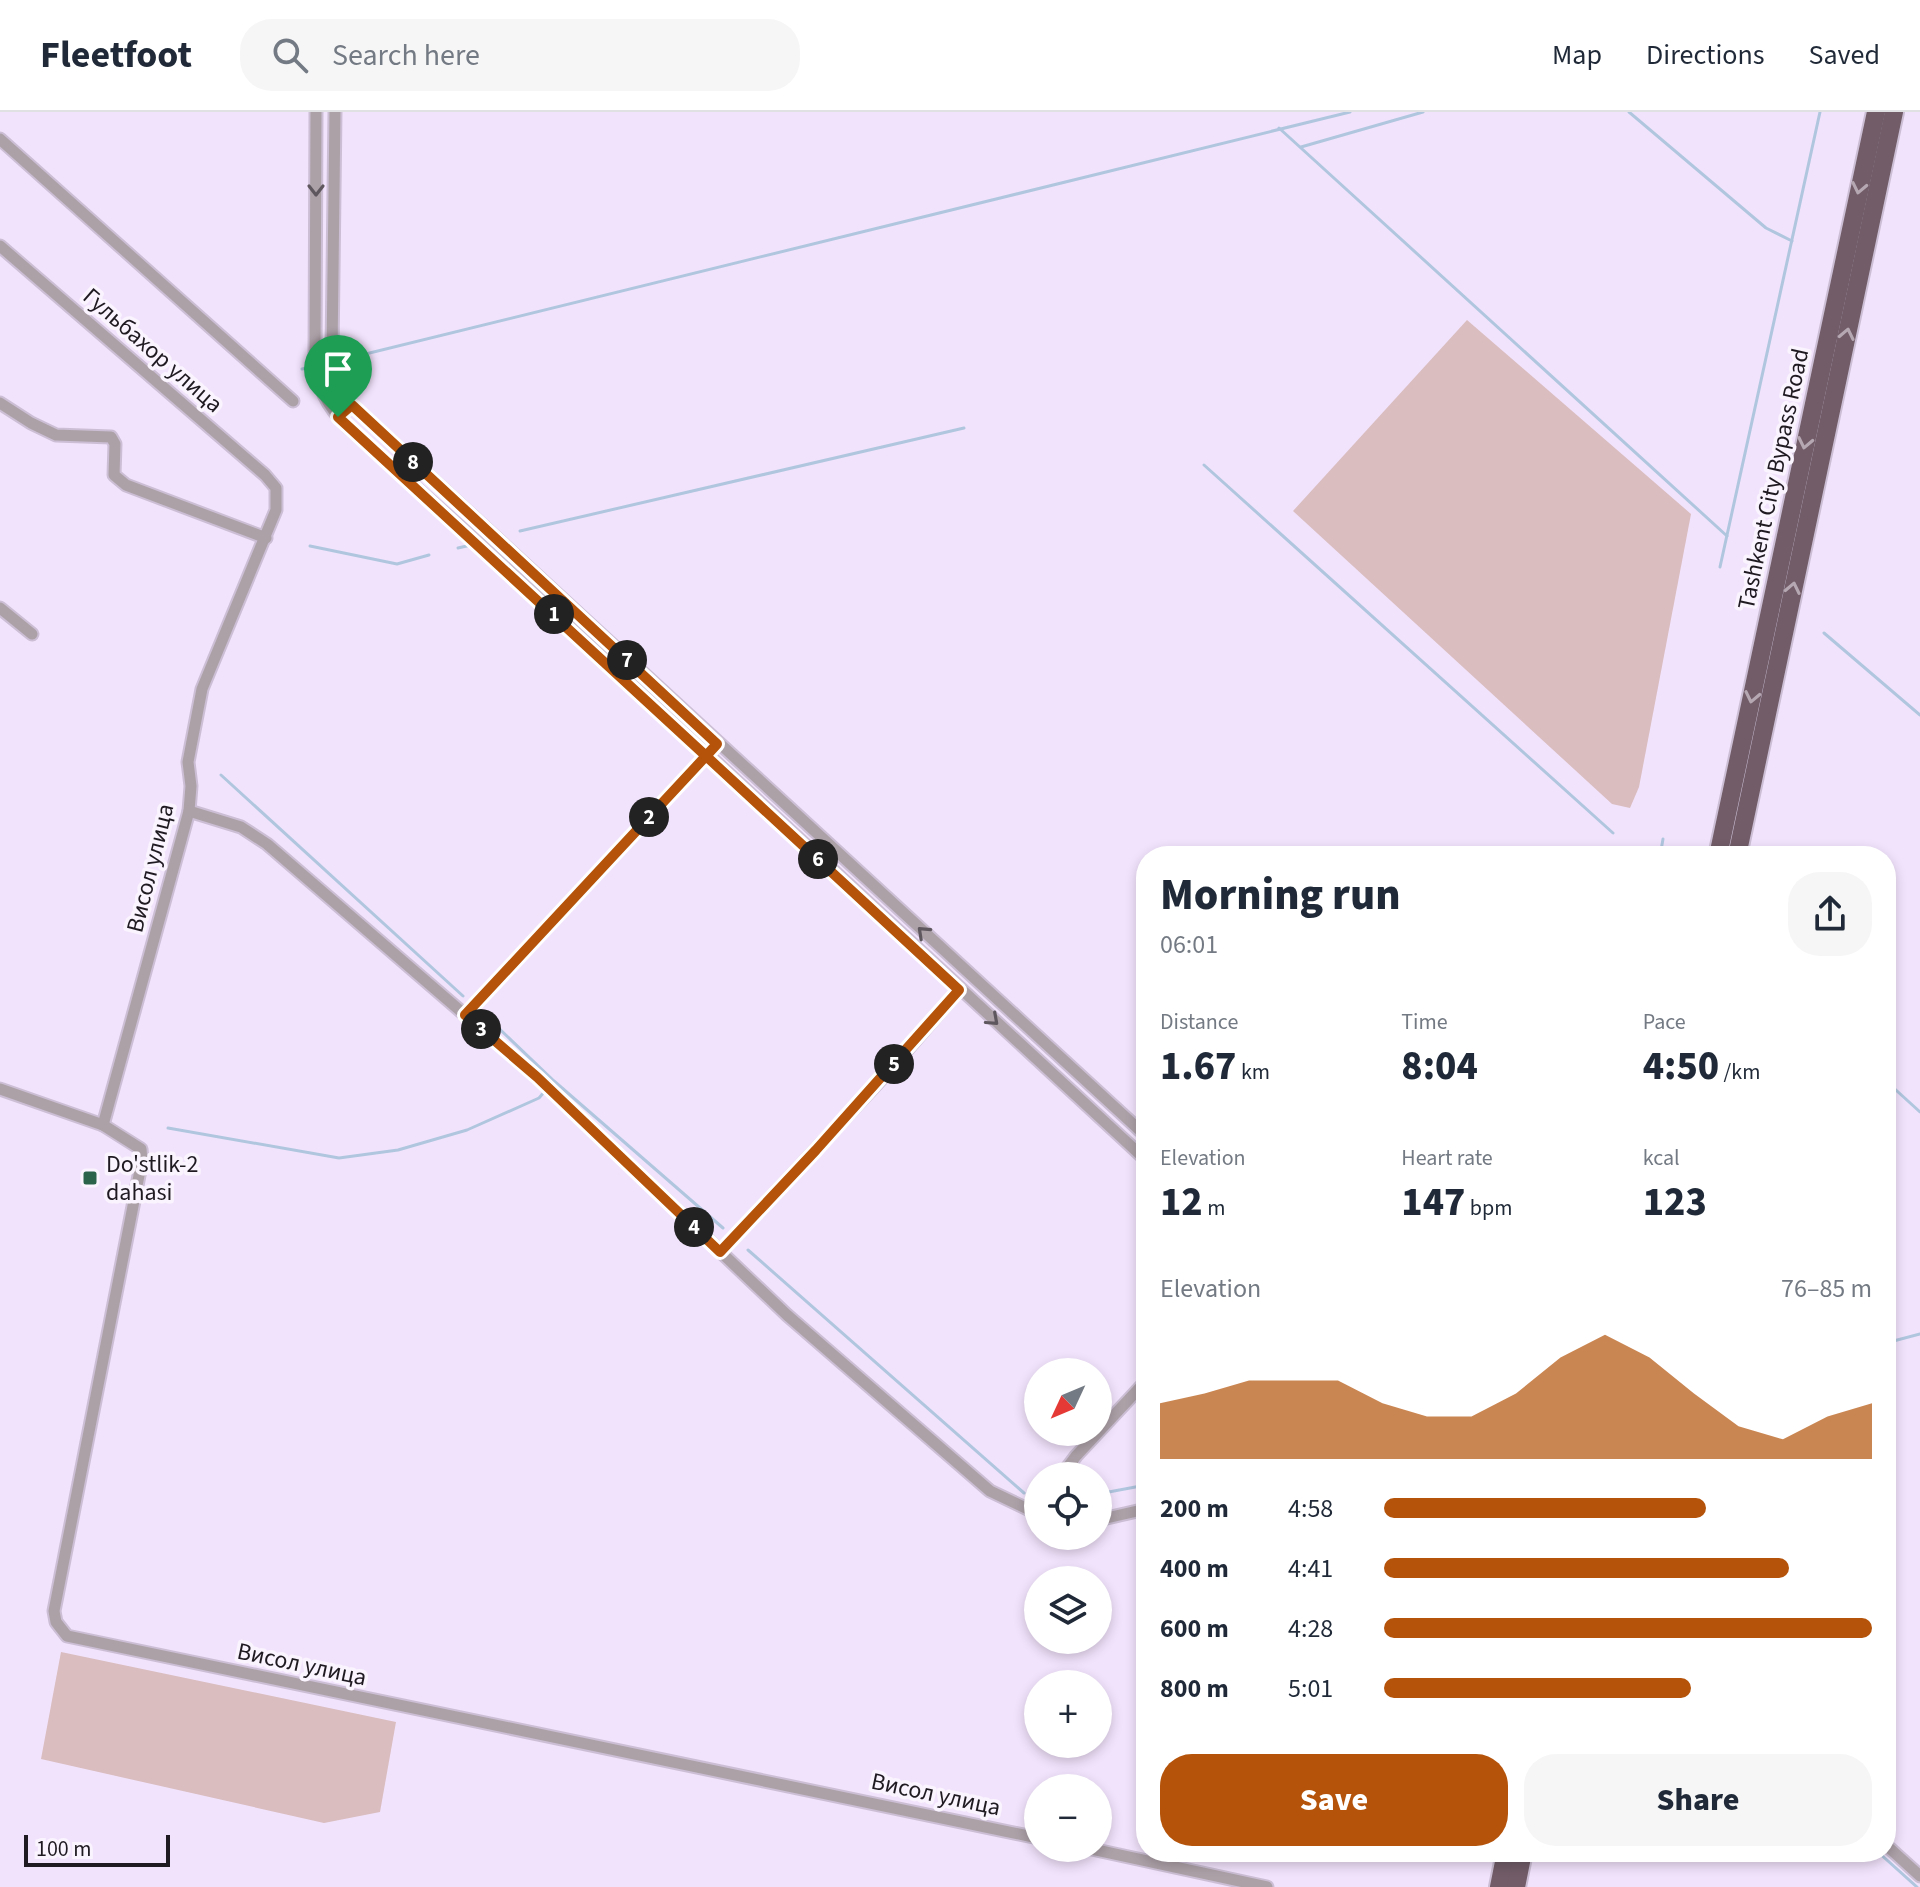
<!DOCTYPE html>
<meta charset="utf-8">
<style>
body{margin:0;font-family:"Source Sans 3",sans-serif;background:#f6f6f7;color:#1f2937;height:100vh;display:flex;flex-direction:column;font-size:30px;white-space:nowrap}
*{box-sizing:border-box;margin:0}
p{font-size:26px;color:#747a83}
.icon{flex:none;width:44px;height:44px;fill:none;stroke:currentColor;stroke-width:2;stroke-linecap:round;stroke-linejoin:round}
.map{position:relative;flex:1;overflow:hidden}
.details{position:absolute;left:1136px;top:734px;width:760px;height:1016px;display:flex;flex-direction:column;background:#fff;border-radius:32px;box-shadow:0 4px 12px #0003}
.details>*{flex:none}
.needle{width:52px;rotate:226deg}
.buttons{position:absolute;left:1024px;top:1246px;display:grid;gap:16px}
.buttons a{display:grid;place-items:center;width:88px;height:88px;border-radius:50%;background:#fff;box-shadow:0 4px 12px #0003;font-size:40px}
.scale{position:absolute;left:24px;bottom:20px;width:146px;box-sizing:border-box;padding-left:8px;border:4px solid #1f1a22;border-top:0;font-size:22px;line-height:28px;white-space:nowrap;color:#1f1a22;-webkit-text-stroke:6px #faf4fe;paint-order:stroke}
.pin{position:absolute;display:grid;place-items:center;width:68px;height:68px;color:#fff;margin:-82px -34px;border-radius:50% 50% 50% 0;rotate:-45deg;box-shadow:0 0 8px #0007}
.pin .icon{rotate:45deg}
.km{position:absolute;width:40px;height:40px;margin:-20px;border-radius:50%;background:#222;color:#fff;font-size:22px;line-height:40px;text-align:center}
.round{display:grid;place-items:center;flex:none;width:84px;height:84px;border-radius:32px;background:#f6f6f7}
.head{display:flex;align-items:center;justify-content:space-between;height:136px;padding:0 24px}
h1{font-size:44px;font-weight:800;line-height:60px}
.stats{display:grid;grid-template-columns:repeat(3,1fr);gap:12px;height:136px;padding:8px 24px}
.stats div{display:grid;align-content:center}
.stats b{font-size:40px;font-weight:800}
.stats small{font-size:22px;font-weight:400}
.stats p{font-size:22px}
.chart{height:224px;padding:16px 24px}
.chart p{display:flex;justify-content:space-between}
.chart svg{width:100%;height:144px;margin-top:8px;fill:#b45309;opacity:.7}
.primary-button{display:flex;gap:16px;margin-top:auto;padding:16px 24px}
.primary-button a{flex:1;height:92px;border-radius:32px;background:#b45309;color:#fff;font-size:32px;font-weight:800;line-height:92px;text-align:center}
.primary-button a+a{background:#f6f6f7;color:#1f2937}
ul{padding:0 24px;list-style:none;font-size:26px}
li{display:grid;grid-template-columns:128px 96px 1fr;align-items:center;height:60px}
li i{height:20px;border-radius:10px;background:#b45309}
header{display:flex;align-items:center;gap:48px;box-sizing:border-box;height:112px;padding:0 40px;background:#fff;border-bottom:2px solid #e0e1e3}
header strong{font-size:38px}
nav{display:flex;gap:44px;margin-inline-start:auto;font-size:28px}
.search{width:560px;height:72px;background:#f6f6f7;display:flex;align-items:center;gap:20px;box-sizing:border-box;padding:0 28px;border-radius:32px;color:#747a83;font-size:30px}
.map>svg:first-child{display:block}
.green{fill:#d9bdbf}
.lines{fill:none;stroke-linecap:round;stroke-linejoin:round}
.stream{stroke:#b0c6df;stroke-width:3}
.minor-casing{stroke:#ccbfd5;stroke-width:15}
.trunk-casing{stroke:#ccbfd5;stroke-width:22}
.minor{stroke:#ada1a8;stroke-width:11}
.trunk{stroke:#715c68;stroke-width:18}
.oneway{stroke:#b6a8b3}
.oneway2{stroke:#5f575e}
.route-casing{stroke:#fff;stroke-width:16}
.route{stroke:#b45309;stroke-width:10}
.poi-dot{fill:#2a624a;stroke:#faf4fe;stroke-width:3}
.labels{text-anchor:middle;stroke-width:7;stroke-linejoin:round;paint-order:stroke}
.street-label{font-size:24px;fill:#1f1a22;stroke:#faf4fe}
.poi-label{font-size:24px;fill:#1f1a22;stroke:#faf4fe;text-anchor:start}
</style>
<header>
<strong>Fleetfoot</strong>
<div class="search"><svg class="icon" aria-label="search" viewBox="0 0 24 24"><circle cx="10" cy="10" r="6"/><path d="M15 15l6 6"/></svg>Search here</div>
<nav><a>Map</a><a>Directions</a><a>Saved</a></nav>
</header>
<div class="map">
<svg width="1920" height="1775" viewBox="0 0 1920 1775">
<rect width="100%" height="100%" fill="#f2e3fc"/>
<g class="green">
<polygon points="1467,208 1691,402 1639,675 1630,696 1612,692 1293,399"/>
<polygon points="61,1540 396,1610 380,1700 324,1711 41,1647"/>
</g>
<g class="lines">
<g class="stream">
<polyline points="1629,0 1766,116 1792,129"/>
<polyline points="1279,16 1727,424"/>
<polyline points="1301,35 1423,0"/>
<polyline points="337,249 1350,0"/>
<polyline points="302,257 330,251"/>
<polyline points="1204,353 1613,721"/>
<polyline points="520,419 964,316"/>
<polyline points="310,434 397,452 429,443"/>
<polyline points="458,436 471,433"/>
<polyline points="1720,455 1820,0"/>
<polyline points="1824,521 1920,603"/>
<polyline points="221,663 463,884"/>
<polyline points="1660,744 1663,727"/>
<polyline points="487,905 554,969 723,1116"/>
<polyline points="1886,969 1920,1000"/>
<polyline points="168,1016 339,1046 398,1038 467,1018 539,986 545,979"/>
<polyline points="748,1138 1024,1381"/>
<polyline points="1886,1231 1920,1222"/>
<polyline points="1098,1382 1146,1373"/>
<polyline points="1878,1740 1917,1775"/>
</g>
<g class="minor-casing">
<g id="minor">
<path d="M 316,0 L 315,242 C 316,273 327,295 349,316 L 496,447 L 1146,1048"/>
<polyline points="335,0 332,241 338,268 352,293 1146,1024"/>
<polyline points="0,27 293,289"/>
<polyline points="0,134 265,363 276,376 276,398 202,577 188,650 191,674 189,699 103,1013"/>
<polyline points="0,291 31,311 56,323 111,325 115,332 114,363 126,373 266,426"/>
<polyline points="0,496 32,522"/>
<polyline points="189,699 241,715 267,732 537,965 787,1203 990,1379 1038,1402"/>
<polyline points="465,903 717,632"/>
<polyline points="0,977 103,1013 141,1037 142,1048 54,1499 56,1510 67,1524 1038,1726"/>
<polyline points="720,1140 887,961 959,878"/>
<polyline points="1061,1364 1076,1344 1146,1269"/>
<polyline points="1098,1408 1146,1397"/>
<polyline points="1886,1733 1920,1764"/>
<polyline points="1087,1736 1267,1775"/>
</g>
</g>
<g class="trunk-casing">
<g id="trunk">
<polyline points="1718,744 1876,0"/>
<polyline points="1737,744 1894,0"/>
<polyline points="1499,1775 1506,1740"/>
<polyline points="1516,1775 1523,1740"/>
</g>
</g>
<use href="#minor" class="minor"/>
<use href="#trunk" class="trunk"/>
</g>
<defs><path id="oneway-chevron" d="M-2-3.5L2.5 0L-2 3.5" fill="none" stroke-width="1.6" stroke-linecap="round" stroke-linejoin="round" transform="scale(2)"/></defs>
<g class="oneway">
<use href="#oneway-chevron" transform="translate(1859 76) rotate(102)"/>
<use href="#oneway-chevron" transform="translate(1847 222) rotate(-78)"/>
<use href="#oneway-chevron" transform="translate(1805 331) rotate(102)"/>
<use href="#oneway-chevron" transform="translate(1793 476) rotate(-78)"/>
<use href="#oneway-chevron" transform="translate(1752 585) rotate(102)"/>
</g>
<g class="oneway2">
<use href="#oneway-chevron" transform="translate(316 78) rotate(90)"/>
<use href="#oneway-chevron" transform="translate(923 820) rotate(-137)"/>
<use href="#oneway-chevron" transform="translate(993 908) rotate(42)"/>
</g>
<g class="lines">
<g class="route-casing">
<polyline id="route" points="338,305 706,644 465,903 537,965 720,1140 816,1038 959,878 706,644 717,632 352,293 338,305"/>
</g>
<use href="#route" class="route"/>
</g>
<rect class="poi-dot" x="82" y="1058" width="16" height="16" rx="4"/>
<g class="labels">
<g class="street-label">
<text transform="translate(153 238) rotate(41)" y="8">Гульбахор улица</text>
<text transform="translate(1773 367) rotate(-78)" y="8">Tashkent City Bypass Road</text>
<text transform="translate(150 756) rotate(-76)" y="8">Висол улица</text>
<text transform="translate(302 1552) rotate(12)" y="8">Висол улица</text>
<text transform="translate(936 1682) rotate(12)" y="8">Висол улица</text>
</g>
<g class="poi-label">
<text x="106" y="1060">Do'stlik-2<tspan x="106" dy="28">dahasi</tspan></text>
</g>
</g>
</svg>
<div class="buttons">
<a><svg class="needle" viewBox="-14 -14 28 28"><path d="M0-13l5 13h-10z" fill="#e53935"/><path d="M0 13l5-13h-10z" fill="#747a83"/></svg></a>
<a><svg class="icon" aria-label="locate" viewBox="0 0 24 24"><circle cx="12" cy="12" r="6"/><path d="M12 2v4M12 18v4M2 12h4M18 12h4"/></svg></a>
<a><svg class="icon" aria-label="layers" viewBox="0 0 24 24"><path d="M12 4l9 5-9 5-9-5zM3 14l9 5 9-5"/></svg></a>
<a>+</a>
<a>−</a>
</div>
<div class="scale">100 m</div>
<div class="pin" style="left:338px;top:305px;background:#1e9e55"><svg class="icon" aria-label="arrive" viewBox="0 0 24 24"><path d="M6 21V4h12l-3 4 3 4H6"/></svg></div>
<b class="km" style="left:554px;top:502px">1</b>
<b class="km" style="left:649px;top:705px">2</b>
<b class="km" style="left:481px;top:917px">3</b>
<b class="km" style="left:694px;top:1115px">4</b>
<b class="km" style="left:894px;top:952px">5</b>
<b class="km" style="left:818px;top:747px">6</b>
<b class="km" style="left:627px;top:548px">7</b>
<b class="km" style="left:413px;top:350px">8</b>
<section class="details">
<div class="head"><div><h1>Morning run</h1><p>06:01</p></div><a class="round"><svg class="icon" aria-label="share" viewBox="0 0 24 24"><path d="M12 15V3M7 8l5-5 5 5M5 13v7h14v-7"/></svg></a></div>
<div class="stats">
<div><p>Distance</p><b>1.67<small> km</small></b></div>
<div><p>Time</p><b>8:04</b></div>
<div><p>Pace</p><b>4:50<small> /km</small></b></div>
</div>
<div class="stats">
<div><p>Elevation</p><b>12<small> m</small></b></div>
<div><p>Heart rate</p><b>147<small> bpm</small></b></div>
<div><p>kcal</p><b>123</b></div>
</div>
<div class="chart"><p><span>Elevation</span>76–85 m</p>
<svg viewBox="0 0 160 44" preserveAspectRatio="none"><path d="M0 44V27L10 24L20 20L30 20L40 20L50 27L60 31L70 31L80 24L90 13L100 6L110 13L120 24L130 34L140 38L150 31L160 27V44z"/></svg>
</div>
<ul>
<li><b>200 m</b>4:58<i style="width:66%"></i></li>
<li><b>400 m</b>4:41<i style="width:83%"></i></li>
<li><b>600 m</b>4:28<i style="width:100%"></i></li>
<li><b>800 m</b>5:01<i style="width:63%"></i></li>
</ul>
<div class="primary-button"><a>Save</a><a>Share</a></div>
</section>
</div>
